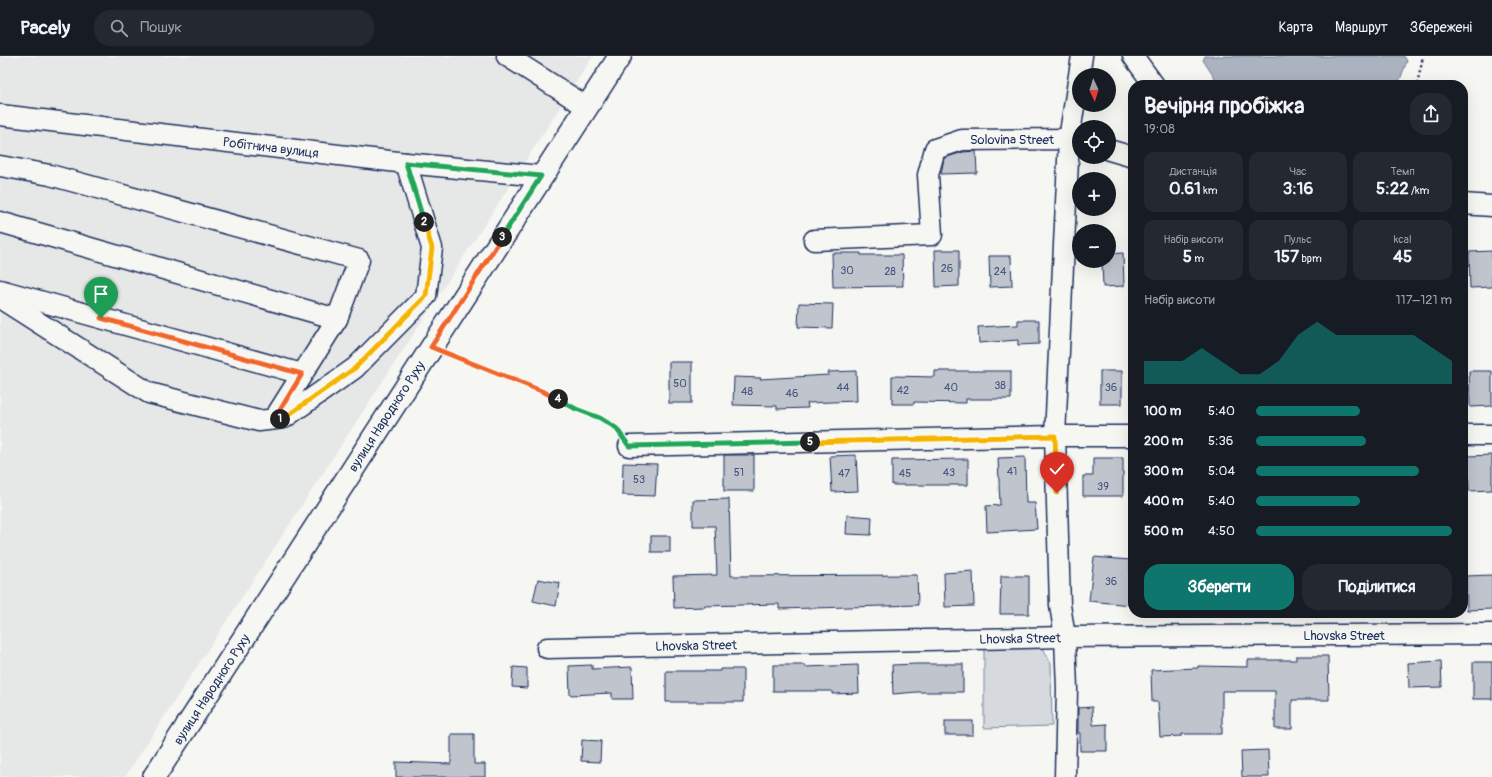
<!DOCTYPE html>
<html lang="uk">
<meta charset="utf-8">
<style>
body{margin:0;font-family:Pangolin,sans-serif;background:#242831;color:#f1f3f6;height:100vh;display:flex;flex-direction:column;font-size:15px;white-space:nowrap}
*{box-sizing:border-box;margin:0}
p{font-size:13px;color:#9ea1a6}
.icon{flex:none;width:22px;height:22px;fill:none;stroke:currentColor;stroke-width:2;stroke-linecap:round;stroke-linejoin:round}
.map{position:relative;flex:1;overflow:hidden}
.drawer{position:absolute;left:1128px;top:24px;width:340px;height:538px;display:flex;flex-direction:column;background:#171b24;border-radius:16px;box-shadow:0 4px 16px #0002}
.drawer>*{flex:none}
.needle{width:26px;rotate:176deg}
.buttons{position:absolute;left:1072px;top:12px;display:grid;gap:8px}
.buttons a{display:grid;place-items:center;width:44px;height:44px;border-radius:50%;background:#171b24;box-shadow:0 4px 16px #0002;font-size:20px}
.pin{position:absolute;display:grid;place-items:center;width:34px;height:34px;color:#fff;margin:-41px -17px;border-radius:50% 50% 50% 0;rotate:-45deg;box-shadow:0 0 4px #0007}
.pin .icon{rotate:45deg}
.km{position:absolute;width:20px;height:20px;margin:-10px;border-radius:50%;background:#222;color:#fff;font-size:11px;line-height:20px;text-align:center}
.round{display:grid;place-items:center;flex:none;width:42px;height:42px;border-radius:16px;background:#242831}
.headline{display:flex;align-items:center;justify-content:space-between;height:68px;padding:0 16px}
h1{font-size:22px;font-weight:700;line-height:30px}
.stats{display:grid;grid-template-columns:repeat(3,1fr);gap:6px;height:68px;padding:4px 16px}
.stats div{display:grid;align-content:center;border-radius:10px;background:#242831;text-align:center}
.stats b{font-size:17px;font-weight:700}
.stats small{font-size:11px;font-weight:400}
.stats p{font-size:11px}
.chart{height:112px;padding:8px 16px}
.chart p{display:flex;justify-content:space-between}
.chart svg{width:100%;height:72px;margin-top:4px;fill:#0f766e;opacity:.7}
.cta{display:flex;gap:8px;margin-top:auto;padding:8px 16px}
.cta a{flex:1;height:46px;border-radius:16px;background:#0f766e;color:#fff;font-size:16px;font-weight:700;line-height:46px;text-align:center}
.cta a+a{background:#242831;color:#f1f3f6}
ul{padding:0 16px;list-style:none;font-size:13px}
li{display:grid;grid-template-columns:64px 48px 1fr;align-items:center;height:30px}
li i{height:10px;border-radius:5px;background:#0f766e}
header{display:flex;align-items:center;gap:24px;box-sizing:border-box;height:56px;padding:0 20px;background:#171b24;border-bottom:1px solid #363941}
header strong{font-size:19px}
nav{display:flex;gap:22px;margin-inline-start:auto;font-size:14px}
.search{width:280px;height:36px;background:#242831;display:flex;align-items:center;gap:10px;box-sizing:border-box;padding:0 14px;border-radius:16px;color:#9ea1a6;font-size:15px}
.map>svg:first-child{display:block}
.built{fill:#e6e7e7}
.green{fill:#d6d9dd;stroke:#78849e}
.water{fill:#abb2c0;stroke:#717e99}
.building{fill:#c0c4cd;stroke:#1b2f5e}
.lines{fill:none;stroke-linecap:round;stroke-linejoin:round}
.minor-casing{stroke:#1b2f5e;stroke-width:23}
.major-casing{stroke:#1b2f5e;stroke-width:25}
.path{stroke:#1b2f5e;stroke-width:2.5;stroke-dasharray:3 3;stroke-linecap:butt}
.minor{stroke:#f6f6f2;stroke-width:20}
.major{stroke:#f6f6f2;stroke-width:22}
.split-1-casing{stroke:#fff;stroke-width:8}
.split-2-casing{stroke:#fff;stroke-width:8}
.split-3-casing{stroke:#fff;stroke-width:8}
.split-4-casing{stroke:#fff;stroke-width:8}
.split-5-casing{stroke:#fff;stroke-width:8}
.split-6-casing{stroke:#fff;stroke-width:8}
.split-1{stroke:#f0652b;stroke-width:5}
.split-2{stroke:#f5b400;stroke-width:5}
.split-3{stroke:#22a559;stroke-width:5}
.split-4{stroke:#f0652b;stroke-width:5}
.split-5{stroke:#22a559;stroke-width:5}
.split-6{stroke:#f5b400;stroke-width:5}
.labels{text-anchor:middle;stroke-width:4;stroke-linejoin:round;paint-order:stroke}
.number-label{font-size:11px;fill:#44547a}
.street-label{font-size:13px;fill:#1b2f5e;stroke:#f6f6f2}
</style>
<header>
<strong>Pacely</strong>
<div class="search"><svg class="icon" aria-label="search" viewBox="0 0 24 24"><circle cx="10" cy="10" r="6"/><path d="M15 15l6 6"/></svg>Пошук</div>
<nav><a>Карта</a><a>Маршрут</a><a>Збережені</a></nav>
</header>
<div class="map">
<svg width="1492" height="721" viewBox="0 0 1492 721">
<rect width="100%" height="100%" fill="#f6f6f2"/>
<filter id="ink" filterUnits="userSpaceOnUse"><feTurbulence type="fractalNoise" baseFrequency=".025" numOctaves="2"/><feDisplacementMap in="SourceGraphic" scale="8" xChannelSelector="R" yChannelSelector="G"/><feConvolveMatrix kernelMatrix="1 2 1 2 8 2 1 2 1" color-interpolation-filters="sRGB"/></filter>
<g filter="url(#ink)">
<polygon class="built" points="0,0 593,0 487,165 125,721 0,721"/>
<polygon class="green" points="984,588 1016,588 1043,592 1051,608 1052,670 984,672"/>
<polygon class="water" points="1205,0 1404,0 1407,5 1398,29 1219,29 1203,4"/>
<g class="building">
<polygon points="976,95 977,117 941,118 944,102 963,96"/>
<polygon points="935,194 959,194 959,230 936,231"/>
<polygon points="1492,195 1492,231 1470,232 1469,196"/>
<polygon points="832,197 861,197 861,199 902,199 903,230 833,231"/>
<polygon points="1123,197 1124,230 1103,231 1102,205 1109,205 1109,198"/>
<polygon points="989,200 1011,200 1012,230 990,231"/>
<polygon points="799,247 833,248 832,272 798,271"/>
<polygon points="1018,264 1039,264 1039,288 1018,289 1018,284 979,287 978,271 1018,269"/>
<rect x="669" y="306" width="23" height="41"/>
<polygon points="856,315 857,345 807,347 808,352 777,353 777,350 733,349 734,321 761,322 760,323 829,319 828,316"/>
<polygon points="935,315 1011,315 1011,343 966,343 966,347 914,346 914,348 892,348 892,320 935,321"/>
<rect x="1100" y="315" width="22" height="33"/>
<polygon points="1469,315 1492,315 1492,350 1470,351"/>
<rect x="724" y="399" width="30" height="36"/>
<polygon points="856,399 858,435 832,436 830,400"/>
<polygon points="1492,399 1492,434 1469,435 1468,400"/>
<polygon points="1025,401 1026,447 1035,447 1037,473 987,476 986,450 1000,449 998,402"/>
<polygon points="1093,402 1123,402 1123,440 1083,440 1083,420 1093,420"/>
<polygon points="968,403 968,429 892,429 892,404"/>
<polygon points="623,407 657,408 655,440 622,439"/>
<polygon points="729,443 731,520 917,519 918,549 779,553 779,548 704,550 705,551 674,552 673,520 717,519 715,470 693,470 693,444"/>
<polygon points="847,459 872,461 871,479 846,478"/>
<rect x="651" y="480" width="19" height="16"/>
<polygon points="1094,501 1130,504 1131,549 1089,545"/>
<polygon points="973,515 974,550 945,551 944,517"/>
<polygon points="1492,519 1492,553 1467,554 1466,520"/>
<polygon points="1001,520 1029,520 1029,558 1000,558"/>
<polygon points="538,523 560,527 556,550 533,545"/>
<polygon points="1296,600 1328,600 1329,644 1292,644 1292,673 1275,673 1275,635 1222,635 1222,678 1182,678 1182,680 1160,681 1158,646 1152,646 1151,614 1198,612 1198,610 1248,611 1248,604 1296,604"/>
<polygon points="1441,605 1442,631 1409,632 1408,607"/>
<rect x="1473" y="606" width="19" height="37"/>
<polygon points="917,608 963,608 963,636 917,636 893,638 892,609"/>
<polygon points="592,609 592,613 632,611 633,643 612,643 612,637 570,639 569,610"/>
<polygon points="773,609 805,609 805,611 858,609 859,637 832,638 832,635 773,635"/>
<polygon points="513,611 527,612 527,632 512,631"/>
<polygon points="720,613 743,613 743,646 666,646 666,615 720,615"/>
<polygon points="1092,651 1093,669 1107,668 1107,695 1080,695 1080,677 1078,677 1078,652"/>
<rect x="945" y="665" width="28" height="14"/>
<polygon points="451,678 474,678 474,708 485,708 485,721 396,721 396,706 451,708"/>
<polygon points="582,684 601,685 600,706 581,705"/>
<polygon points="1268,694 1269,721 1242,721 1241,695"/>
</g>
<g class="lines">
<g class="minor-casing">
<g id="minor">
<polyline points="507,0 587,51"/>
<polyline points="1133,0 1154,29"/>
<polyline points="0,59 406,107 541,120"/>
<polyline points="1109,94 1133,101"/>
<polyline points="0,110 50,119 359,204 337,263 274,363"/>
<polyline points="1463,148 1492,150"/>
<polyline points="0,166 337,263"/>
<polyline points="814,184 932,179 928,119 935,93 962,84 1069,83 1079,86"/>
<polyline points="0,234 302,318"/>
<polyline points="0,242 149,337 259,365 284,362 355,312 426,240 432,192 406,107"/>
<polyline points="1463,379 1492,379"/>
<polyline points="629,390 1055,380 1133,380"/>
<polyline points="547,592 1065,581 1492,578"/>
<polyline points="1065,721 1067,633 1065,581 1060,549 1055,380 1069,83 1082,0"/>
</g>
</g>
<g class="major-casing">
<polyline id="major" points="154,721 620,0"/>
</g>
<g class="path">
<polyline points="1417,29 1423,0"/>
<polyline points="451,299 544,336 576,353 600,362 616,372 618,375"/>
</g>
<use href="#minor" class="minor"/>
<use href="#major" class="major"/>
</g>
</g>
<g class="lines" filter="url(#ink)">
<g class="split-1-casing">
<polyline id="split-1" points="101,262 302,318 274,364 280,363"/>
</g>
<g class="split-2-casing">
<polyline id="split-2" points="280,363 284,362 355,312 426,240 432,192 424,166"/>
</g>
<g class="split-3-casing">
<polyline id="split-3" points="424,166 406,107 541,120 502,181"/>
</g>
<g class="split-4-casing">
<polyline id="split-4" points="502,181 431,291 544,336 558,343"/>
</g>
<g class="split-5-casing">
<polyline id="split-5" points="558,343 576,353 600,362 616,372 629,390 810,386"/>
</g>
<g class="split-6-casing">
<polyline id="split-6" points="810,386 1055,380 1057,437"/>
</g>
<use href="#split-1" class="split-1"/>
<use href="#split-2" class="split-2"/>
<use href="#split-3" class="split-3"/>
<use href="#split-4" class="split-4"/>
<use href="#split-5" class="split-5"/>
<use href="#split-6" class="split-6"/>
</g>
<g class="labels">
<g class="number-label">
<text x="947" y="216">26</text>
<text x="847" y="218">30</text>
<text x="890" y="219">28</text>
<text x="1000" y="219">24</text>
<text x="680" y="331">50</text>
<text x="1000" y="333">38</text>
<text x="843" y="335">44</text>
<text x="951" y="335">40</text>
<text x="1111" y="335">36</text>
<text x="903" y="338">42</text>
<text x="747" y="339">48</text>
<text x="792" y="341">46</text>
<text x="1012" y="419">41</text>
<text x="739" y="420">51</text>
<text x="949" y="420">43</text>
<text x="844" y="421">47</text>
<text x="905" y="421">45</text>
<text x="639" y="427">53</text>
<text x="1103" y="434">39</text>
<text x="1111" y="529">36</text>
</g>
<g class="street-label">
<text x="1012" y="88">Solovina Street</text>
<text transform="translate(271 91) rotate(7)" y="5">Робітнича вулиця</text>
<text transform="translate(386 360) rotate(-57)" y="5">вулиця Народного Руху</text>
<text x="1344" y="584">Lhovska Street</text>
<text transform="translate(1020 582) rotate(-1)" y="5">Lhovska Street</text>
<text transform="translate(696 589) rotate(-1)" y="5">Lhovska Street</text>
<text transform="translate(211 633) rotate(-57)" y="5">вулиця Народного Руху</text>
</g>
</g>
</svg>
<div class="buttons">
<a><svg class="needle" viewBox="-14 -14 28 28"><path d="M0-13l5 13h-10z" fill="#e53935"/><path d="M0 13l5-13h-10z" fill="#9ea1a6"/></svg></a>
<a><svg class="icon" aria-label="locate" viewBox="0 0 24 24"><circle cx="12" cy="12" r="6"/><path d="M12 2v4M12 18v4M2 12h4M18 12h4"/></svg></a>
<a>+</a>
<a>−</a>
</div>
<div class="pin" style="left:101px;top:262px;background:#1e9e55"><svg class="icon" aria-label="arrive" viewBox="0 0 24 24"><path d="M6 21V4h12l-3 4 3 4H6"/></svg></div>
<div class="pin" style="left:1057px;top:437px;background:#d93025"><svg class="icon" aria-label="check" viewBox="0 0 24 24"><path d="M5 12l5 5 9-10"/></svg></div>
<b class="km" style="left:280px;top:363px">1</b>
<b class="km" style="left:424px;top:166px">2</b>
<b class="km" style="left:502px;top:181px">3</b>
<b class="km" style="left:558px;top:343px">4</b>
<b class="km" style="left:810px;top:386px">5</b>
<section class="drawer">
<div class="headline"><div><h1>Вечірня пробіжка</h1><p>19:08</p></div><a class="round"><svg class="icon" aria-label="share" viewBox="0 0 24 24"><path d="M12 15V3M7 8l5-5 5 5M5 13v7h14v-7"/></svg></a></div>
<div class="stats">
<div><p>Дистанція</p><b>0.61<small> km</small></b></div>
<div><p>Час</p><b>3:16</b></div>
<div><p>Темп</p><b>5:22<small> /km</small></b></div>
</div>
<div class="stats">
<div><p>Набір висоти</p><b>5<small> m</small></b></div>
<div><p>Пульс</p><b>157<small> bpm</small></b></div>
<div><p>kcal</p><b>45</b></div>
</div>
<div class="chart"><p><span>Набір висоти</span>117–121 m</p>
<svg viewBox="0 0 160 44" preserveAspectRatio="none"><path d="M0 44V30L10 30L20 30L30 22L40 30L50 38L60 38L70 30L80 14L90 6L100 14L110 14L120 14L130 14L140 14L150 22L160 30V44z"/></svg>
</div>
<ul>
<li><b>100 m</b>5:40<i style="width:53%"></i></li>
<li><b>200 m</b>5:36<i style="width:56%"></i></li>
<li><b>300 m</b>5:04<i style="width:83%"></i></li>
<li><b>400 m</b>5:40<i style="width:53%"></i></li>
<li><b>500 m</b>4:50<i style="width:100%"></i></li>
</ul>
<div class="cta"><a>Зберегти</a><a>Поділитися</a></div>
</section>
</div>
